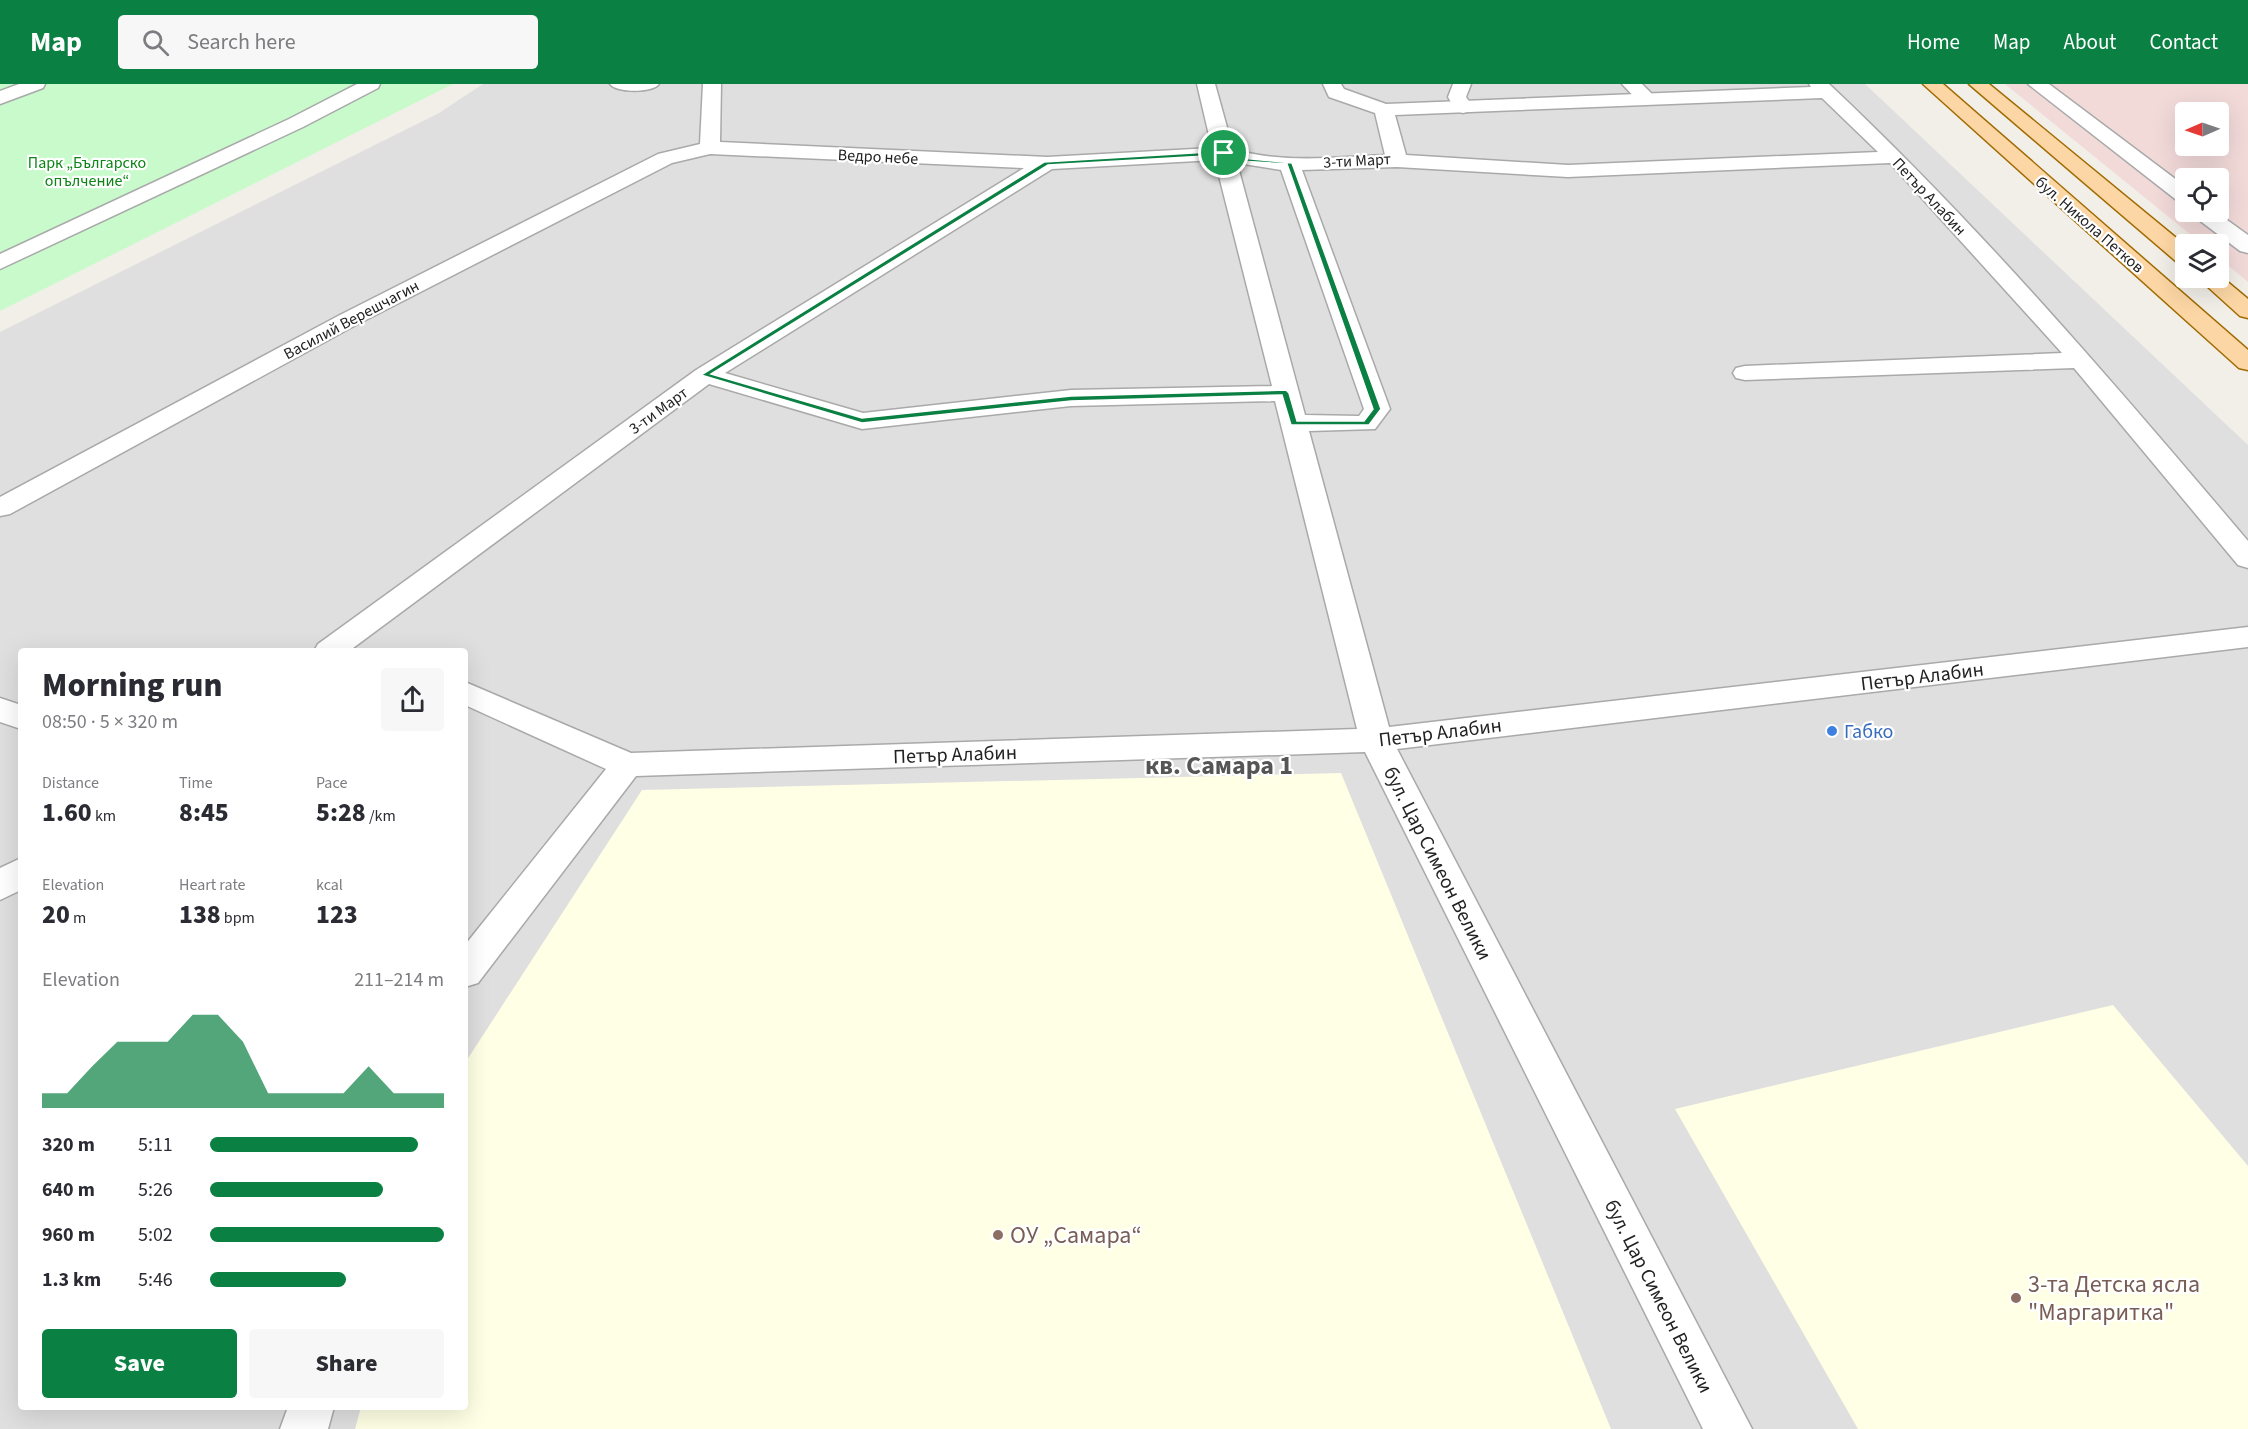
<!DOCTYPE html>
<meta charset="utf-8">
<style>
body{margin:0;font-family:"Source Sans 3",sans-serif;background:#f7f7f7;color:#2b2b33;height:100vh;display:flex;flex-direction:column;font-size:22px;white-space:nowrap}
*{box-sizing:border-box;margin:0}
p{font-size:20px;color:#7c7c81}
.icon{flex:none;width:33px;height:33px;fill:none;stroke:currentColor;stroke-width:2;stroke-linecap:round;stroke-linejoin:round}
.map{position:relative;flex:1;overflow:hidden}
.details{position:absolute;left:18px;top:564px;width:450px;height:762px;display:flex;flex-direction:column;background:#fff;border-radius:6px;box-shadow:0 6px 24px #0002}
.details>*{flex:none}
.needle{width:39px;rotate:268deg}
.controls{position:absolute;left:2175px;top:18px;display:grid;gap:12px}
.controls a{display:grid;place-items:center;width:54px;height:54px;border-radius:6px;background:#fff;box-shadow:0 6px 24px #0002;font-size:30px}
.pin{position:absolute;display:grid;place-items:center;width:51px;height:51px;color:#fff;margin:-26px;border:3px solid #fff;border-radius:50%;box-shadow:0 2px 6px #0007}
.round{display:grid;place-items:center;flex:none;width:63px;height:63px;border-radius:6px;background:#f7f7f7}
.headline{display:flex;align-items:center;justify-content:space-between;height:102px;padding:0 24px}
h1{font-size:33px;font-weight:800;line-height:45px}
.stats{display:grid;grid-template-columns:repeat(3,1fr);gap:9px;height:102px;padding:6px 24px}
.stats div{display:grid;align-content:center}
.stats b{font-size:26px;font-weight:800}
.stats small{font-size:16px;font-weight:400}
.stats p{font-size:16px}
.chart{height:168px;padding:12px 24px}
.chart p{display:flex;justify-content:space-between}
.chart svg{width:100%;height:108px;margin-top:6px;fill:#0b8043;opacity:.7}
.button{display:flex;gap:12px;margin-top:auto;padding:12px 24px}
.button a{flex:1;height:69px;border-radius:6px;background:#0b8043;color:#fff;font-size:24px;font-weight:800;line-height:69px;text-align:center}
.button a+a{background:#f7f7f7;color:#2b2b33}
ul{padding:0 24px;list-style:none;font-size:20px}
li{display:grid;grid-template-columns:96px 72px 1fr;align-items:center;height:45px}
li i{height:15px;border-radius:8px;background:#0b8043}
header{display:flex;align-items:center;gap:36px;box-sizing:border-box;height:84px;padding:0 30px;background:#0b8043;color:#fff}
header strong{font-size:28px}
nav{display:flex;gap:33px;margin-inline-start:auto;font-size:21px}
.search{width:420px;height:54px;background:#f7f7f7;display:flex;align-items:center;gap:15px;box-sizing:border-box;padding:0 21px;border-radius:6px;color:#7c7c81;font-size:22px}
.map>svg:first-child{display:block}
.residential{fill:#e0dfdf;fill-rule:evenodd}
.commercial{fill:#f2dad9;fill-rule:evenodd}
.education{fill:#ffffe5}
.park{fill:#c8facc}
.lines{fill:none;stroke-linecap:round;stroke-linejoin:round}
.lane-casing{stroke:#a9a9a9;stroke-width:3}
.street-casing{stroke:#a9a9a9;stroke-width:3}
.primary-casing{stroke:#a06b00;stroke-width:3}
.lane{fill:#fff;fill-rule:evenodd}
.street{fill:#fff;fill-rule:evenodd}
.primary{fill:#fcd6a4;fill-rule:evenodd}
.route{fill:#0b8043;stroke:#fff;stroke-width:1.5;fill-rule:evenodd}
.shop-dot{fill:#3f7fe0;stroke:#fff;stroke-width:2}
.education-dot{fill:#8d6e63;stroke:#fff;stroke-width:2}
.labels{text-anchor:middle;stroke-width:4.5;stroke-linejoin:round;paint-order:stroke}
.far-street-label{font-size:16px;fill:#222;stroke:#fff}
.far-park-label{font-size:16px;fill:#0c8416;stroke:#fff}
.street-label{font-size:20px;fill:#222;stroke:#fff}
.shop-label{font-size:20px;fill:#366cbe;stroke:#fff;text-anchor:start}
.near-education-label{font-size:24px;fill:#785e54;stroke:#fff;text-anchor:start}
.district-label{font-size:26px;font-weight:bold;fill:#555;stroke:#fff}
</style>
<header>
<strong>Map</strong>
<div class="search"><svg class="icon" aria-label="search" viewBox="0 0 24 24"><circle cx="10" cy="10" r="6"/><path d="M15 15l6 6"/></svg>Search here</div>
<nav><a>Home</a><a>Map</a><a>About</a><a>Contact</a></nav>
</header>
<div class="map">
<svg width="2248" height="1345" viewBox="0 0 2248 1345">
<rect width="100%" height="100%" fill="#f2efe9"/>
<path class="residential" d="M 483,0 L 1865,0 L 2248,361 L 2248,1345 L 0,1345 L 0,248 L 439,29 ZM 21,567 L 465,567 L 465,1323 L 21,1323 Z"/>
<path class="commercial" d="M 2005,0 L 2248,0 L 2248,198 L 2219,174 L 2218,160 L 2202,160 ZM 2186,28 L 2218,28 L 2218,62 L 2186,62 ZM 2186,94 L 2218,94 L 2218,128 L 2186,128 Z"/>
<g class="education">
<polygon points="1341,689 1611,1345 355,1345 361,1323 465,1323 465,979 642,706"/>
<polygon points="2113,921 2248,1082 2248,1345 1858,1345 1675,1025"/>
</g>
<polygon class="park" points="0,0 453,0 0,227"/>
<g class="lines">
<g class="lane-casing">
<g id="lane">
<polygon points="19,0 45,0 43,4 0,20 0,7"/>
<polygon points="357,0 380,0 378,4 303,43 0,185 0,170 289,35"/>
<polygon points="1453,0 1471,0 1466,13 1473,23 1470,27 1463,29 1456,27 1448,13"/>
<polygon points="1622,0 1642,0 1657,15 1654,19 1640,19"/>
<polygon points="2028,0 2049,0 2186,103 2186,120 2179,118"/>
<polygon points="2193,128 2216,128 2248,151 2248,169 2240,167 2195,133"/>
</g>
</g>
<g class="street-casing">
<g id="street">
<path d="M 610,0 L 659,0 C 653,9 616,9 610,0 Z"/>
<path d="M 703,0 L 721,0 L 720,58 L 1047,73 L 1212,64 L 1197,0 L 1215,0 L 1233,65 C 1282,80 1335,73 1385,71 L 1375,29 L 1329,13 L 1323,0 L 1341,0 L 1344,5 L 1386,20 L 1811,3 L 1809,0 L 1829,0 C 1980,142 2114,299 2248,457 L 2248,484 L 2238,481 L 2074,284 L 1745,296 L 1736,294 L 1733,289 L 1736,284 L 1745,282 L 2062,269 L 1890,79 L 1568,93 L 1397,83 L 1302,86 L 1390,325 L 1375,345 L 1309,347 L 1389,643 L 2248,543 L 2248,563 L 1397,665 L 1752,1345 L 1703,1345 L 1365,668 L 636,692 L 478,899 L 465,903 L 465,861 L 606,685 L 465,621 L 465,598 L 631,669 L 1357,645 L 1275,317 L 1071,322 L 862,345 L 709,300 L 349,567 L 314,567 L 318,560 L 696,286 L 1024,84 L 710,70 L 672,79 L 354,242 L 10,430 L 0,432 L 0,413 L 338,232 L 658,70 L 700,60 ZM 1822,14 L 1878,68 L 1568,81 L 1406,71 L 1395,31 ZM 1215,76 L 1272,302 L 1071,306 L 863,329 L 725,289 L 1052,85 ZM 1237,79 L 1281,86 L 1364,325 L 1359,332 L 1305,331 Z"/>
<polygon points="0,614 21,621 21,645 0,638"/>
<polygon points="21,774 21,806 0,816 0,784"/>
<polygon points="288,1323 334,1323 328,1345 280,1345"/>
</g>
</g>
<g class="primary-casing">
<g id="primary">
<polygon points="1923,0 1943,0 2248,266 2248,286 2239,284"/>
<polygon points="1969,0 1989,0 2186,162 2186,181 2178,179"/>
<polygon points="2218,190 2248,215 2248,234 2240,232 2198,194 2218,194"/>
</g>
</g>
<use href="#lane" class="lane"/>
<use href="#street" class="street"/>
<use href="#primary" class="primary"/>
</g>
<path class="route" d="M 1226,67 L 1241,74 L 1292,79 L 1381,325 L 1369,341 L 1291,341 L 1282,311 L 1071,317 L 862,339 L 701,291 L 1044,78 ZM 1223,71 L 1240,77 L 1287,80 L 1373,325 L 1364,337 L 1297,337 L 1289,309 L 1286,306 L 1071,312 L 862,334 L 711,290 L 1048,81 Z"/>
<circle class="shop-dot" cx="1832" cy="647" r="6"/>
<g class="education-dot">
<circle cx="998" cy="1151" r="6"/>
<circle cx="2016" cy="1214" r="6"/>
</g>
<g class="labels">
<g class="far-street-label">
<text transform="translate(878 72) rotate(3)" y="6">Ведро небе</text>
<text transform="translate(1357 76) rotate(-3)" y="6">3-ти Март</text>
<text transform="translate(1930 112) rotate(47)" y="6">Петър Алабин</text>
<text transform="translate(2090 140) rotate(41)" y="6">бул. Никола Петков</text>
<text transform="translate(351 235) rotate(-28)" y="6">Василий Верешчагин</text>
<text transform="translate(658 326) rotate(-36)" y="6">3-ти Март</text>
</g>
<g class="far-park-label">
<text x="87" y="84">Парк „Българско<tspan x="87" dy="18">опълчение“</tspan></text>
</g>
<g class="street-label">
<text transform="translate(1922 592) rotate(-7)" y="7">Петър Алабин</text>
<text transform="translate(1440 648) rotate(-7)" y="7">Петър Алабин</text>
<text transform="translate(955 670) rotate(-2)" y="7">Петър Алабин</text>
<text transform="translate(1438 779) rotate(63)" y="7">бул. Цар Симеон Велики</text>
<text transform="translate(1659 1212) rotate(63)" y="7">бул. Цар Симеон Велики</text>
</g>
<g class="shop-label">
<text x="1844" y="654">Габко</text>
</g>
<g class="near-education-label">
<text x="1010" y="1159">ОУ „Самара“</text>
<text x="2028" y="1208">3-та Детска ясла<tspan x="2028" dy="28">"Маргаритка"</tspan></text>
</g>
<g class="district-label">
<text x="1219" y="690">кв. Самара 1</text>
</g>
</g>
</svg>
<div class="controls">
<a><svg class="needle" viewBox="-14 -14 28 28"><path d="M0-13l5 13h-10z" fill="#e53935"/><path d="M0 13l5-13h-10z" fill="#7c7c81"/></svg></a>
<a><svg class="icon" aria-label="locate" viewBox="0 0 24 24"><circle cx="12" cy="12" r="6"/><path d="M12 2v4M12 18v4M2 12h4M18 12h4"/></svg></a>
<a><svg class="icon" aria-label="layers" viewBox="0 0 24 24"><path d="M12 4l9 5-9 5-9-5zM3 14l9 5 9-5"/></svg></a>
</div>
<div class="pin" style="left:1224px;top:69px;background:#1e9e55"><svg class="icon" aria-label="arrive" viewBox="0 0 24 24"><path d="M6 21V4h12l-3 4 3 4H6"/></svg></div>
<section class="details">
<div class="headline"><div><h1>Morning run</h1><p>08:50 · 5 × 320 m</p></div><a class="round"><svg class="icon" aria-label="share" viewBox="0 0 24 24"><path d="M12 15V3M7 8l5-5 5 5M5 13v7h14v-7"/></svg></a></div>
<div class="stats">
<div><p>Distance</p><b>1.60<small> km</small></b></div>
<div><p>Time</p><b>8:45</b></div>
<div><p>Pace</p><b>5:28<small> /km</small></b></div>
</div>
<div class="stats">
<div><p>Elevation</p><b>20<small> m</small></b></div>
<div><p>Heart rate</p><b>138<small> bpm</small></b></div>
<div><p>kcal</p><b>123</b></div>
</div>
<div class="chart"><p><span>Elevation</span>211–214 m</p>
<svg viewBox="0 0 160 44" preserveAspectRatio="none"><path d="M0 44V38L10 38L20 27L30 17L40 17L50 17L60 6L70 6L80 17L90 38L100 38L110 38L120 38L130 27L140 38L150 38L160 38V44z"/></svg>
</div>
<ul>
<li><b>320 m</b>5:11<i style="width:89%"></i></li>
<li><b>640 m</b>5:26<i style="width:74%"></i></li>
<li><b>960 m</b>5:02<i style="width:100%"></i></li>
<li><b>1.3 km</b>5:46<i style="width:58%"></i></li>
</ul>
<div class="button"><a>Save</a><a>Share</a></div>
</section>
</div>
